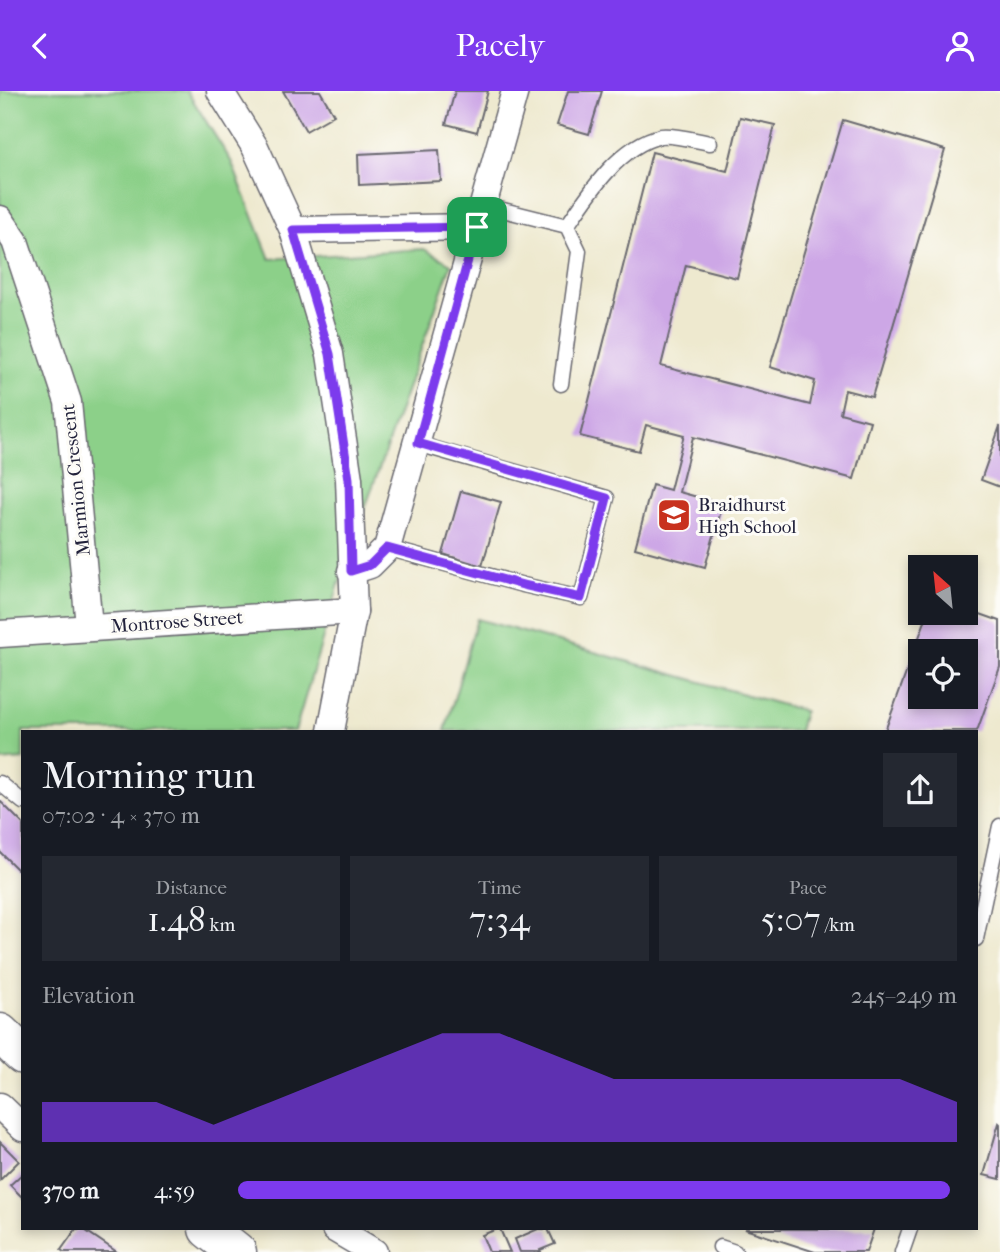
<!DOCTYPE html>
<meta charset="utf-8">
<style>
body{margin:0;font-family:"IM FELL French Canon",serif;background:#242831;color:#f1f3f6;height:100vh;display:flex;flex-direction:column;font-size:26px;white-space:nowrap}
*{box-sizing:border-box;margin:0}
p{font-size:23px;color:#9ea1a6}
.icon{flex:none;width:38px;height:38px;fill:none;stroke:currentColor;stroke-width:2;stroke-linecap:round;stroke-linejoin:round}
.map{position:relative;flex:1;overflow:hidden}
.sheet{position:absolute;left:21px;top:639px;width:957px;height:500px;display:flex;flex-direction:column;background:#171b24;border-radius:0px;box-shadow:0 4px 10px #0003}
.sheet>*{flex:none}
.needle{width:46px;rotate:333deg}
.fabs{position:absolute;left:908px;top:464px;display:grid;gap:14px}
.fabs a{display:grid;place-items:center;width:70px;height:70px;border-radius:0px;background:#171b24;box-shadow:0 4px 10px #0003;font-size:35px}
.pin{position:absolute;display:grid;place-items:center;width:60px;height:60px;color:#fff;margin:-30px;border-radius:14px;box-shadow:0 4px 10px #0006}
.round{display:grid;place-items:center;flex:none;width:74px;height:74px;border-radius:0px;background:#242831}
.overview{display:flex;align-items:center;justify-content:space-between;height:119px;padding:0 21px}
h1{font-size:38px;font-weight:600;line-height:52px}
.stats{display:grid;grid-template-columns:repeat(3,1fr);gap:10px;height:119px;padding:7px 21px}
.stats div{display:grid;align-content:center;border-radius:0px;background:#242831;text-align:center}
.stats b{font-size:35px;font-weight:600}
.stats small{font-size:19px;font-weight:400}
.stats p{font-size:19px}
.chart{height:196px;padding:14px 21px}
.chart p{display:flex;justify-content:space-between}
.chart svg{width:100%;height:126px;margin-top:7px;fill:#7c3aed;opacity:.7}
ul{padding:0 21px;list-style:none;font-size:23px}
li{display:grid;grid-template-columns:112px 84px 1fr;align-items:center;height:52px}
li i{height:18px;border-radius:9px;background:#7c3aed}
header{display:flex;justify-content:space-between;align-items:center;height:91px;padding:0 21px;background:#7c3aed;color:#fff;font-size:32px;font-weight:600}
.map>svg:first-child{display:block}
.green{fill:#8cd089;stroke:#577962;stroke-width:2}
.building{fill:#cda7e6;fill-rule:evenodd}
.lines{fill:none;stroke-linecap:round;stroke-linejoin:round}
.lane-casing{stroke:#69686f;stroke-width:17}
.street-casing{stroke:#69686f;stroke-width:29}
.primary-casing{stroke:#69686f;stroke-width:41}
.lane{stroke:#fff;stroke-width:14}
.street{stroke:#fff;stroke-width:26}
.primary{stroke:#fff;stroke-width:38}
.route-casing{stroke:#fff;stroke-width:14}
.route{stroke:#7c3aed;stroke-width:9}
.labels{text-anchor:middle;stroke-width:6;stroke-linejoin:round;paint-order:stroke}
.street-label{font-size:19px;fill:#22223b;stroke:#fdfcf7}
.poi-label{font-size:19px;fill:#22223b;stroke:#fdfcf7;text-anchor:start}
</style>
<header><svg class="icon" aria-label="back" viewBox="0 0 24 24"><path d="M15 5l-7 7 7 7"/></svg>Pacely<svg class="icon" aria-label="person" viewBox="0 0 24 24"><circle cx="12" cy="8" r="4"/><path d="M4 21q1-7 8-7t8 7"/></svg></header>
<div class="map">
<svg width="1000" height="1161" viewBox="0 0 1000 1161">
<rect width="100%" height="100%" fill="#fdfcf7"/>
<filter id="ink" filterUnits="userSpaceOnUse"><feTurbulence type="fractalNoise" baseFrequency=".0143" numOctaves="2"/><feDisplacementMap in="SourceGraphic" scale="14" xChannelSelector="R" yChannelSelector="G"/><feConvolveMatrix kernelMatrix="1 2 1 2 8 2 1 2 1" color-interpolation-filters="sRGB"/></filter>
<filter id="wash" filterUnits="userSpaceOnUse"><feTurbulence type="fractalNoise" baseFrequency=".00686" numOctaves="4" result="noise"/><feDisplacementMap in="SourceGraphic" scale="28" xChannelSelector="R" yChannelSelector="G"/><feGaussianBlur stdDeviation="1.57" result="paint"/><feColorMatrix in="noise" values="0 0 0 0 0 0 0 0 0 0 0 0 0 0 0 0 0 1.4 0 .05"/><feComposite in="paint" operator="in"/></filter>
<g filter="url(#wash)">
<rect width="100%" height="100%" fill="#eee9cf"/>
<g class="green">
<polygon points="0,0 187,0 231,70 270,168 424,158 451,173 342,483 295,640 23,640 23,668 0,670"/>
<polygon points="477,528 804,620 799,640 445,640"/>
</g>
<g id="blocks">
<g class="building">
<polygon points="283,0 320,0 334,24 306,40"/>
<polygon points="455,0 488,0 477,41 446,33"/>
<polygon points="568,0 602,0 589,43 557,34"/>
<polygon points="740,26 775,34 737,187 686,174 661,275 810,314 815,290 770,276 843,29 945,59 872,306 845,299 840,322 870,330 854,388 693,346 679,401 723,413 705,476 635,457 652,394 670,399 684,344 646,334 639,360 580,345 652,61 727,80"/>
<polygon points="439,59 441,90 359,94 358,63"/>
<polygon points="1000,335 1000,396 981,389"/>
<polygon points="461,400 501,411 482,475 443,463"/>
<path d="M 966,518 L 1000,530 L 1000,576 L 977,640 L 885,640 L 928,522 L 966,522 ZM 920,560 L 966,560 L 966,606 L 920,606 Z"/>
<polygon points="0,710 23,733 23,784 0,761"/>
<polygon points="999,1032 1000,1033 1000,1088 984,1084"/>
<polygon points="0,1051 19,1070 0,1089"/>
<polygon points="23,1082 23,1107 10,1094"/>
<polygon points="76,1138 83,1138 117,1161 64,1161 61,1159"/>
<polygon points="497,1138 500,1138 510,1161 489,1161 482,1144"/>
<polygon points="538,1138 548,1138 555,1153 540,1159 541,1161 520,1161 515,1148"/>
<polygon points="745,1138 874,1138 866,1161 815,1161"/>
</g>
</g>
</g>
<g filter="url(#ink)">
<use href="#blocks" fill-opacity="0" stroke="#69686f" stroke-width="2"/>
<g class="lines">
<g class="lane-casing">
<g id="lane">
<polyline points="483,114 567,135 579,160 561,293"/>
<path d="M 567,135 C 589,102 620,54 661,45 C 672,43 698,50 710,52"/>
<polyline points="387,457 523,494 581,507 607,407 418,353"/>
<polyline points="0,692 23,711"/>
<polyline points="976,848 1000,735"/>
<polyline points="720,1156 735,1161"/>
<polyline points="902,1161 910,1138"/>
</g>
</g>
<g class="street-casing">
<g id="street">
<polyline points="220,0 255,56 293,139 330,263 349,388 354,520 331,640"/>
<polyline points="0,128 15,150 68,311 89,535"/>
<polyline points="293,139 477,136"/>
<polyline points="351,480 370,474 387,457 515,0"/>
<polyline points="0,543 354,520"/>
<polyline points="0,1015 23,1037"/>
<polyline points="335,1138 374,1161"/>
</g>
</g>
<g class="primary-casing">
<g id="primary">
<polyline points="0,942 23,964"/>
<polyline points="208,1138 237,1161"/>
</g>
</g>
<use href="#lane" class="lane"/>
<use href="#street" class="street"/>
<use href="#primary" class="primary"/>
</g>
</g>
<g class="lines" filter="url(#ink)">
<g class="route-casing">
<polygon id="route" points="477,136 418,352 607,407 581,507 523,494 387,457 370,474 351,480 349,388 330,263 293,139"/>
</g>
<use href="#route" class="route"/>
</g>
<defs>
<g id="school-square" transform="scale(1.75)"><rect x="-9" y="-9" width="18" height="18" rx="4" fill="#c8321e" stroke="#fdfcf7"/><path d="M0-5L7-2L0 1L-7-2ZM-4 1L0 2.5L4 1V4Q0 6-4 4Z" fill="#fff"/></g>
</defs>
<g fill-rule="evenodd">
<use href="#school-square" x="674" y="424"/>
</g>
<g class="labels">
<g class="street-label">
<text transform="translate(75 389) rotate(-96)" y="7">Marmion Crescent</text>
<text transform="translate(177 530) rotate(-4)" y="7">Montrose Street</text>
</g>
<g class="poi-label">
<text x="698" y="420">Braidhurst<tspan x="698" dy="22">High School</tspan></text>
</g>
</g>
</svg>
<div class="fabs">
<a><svg class="needle" viewBox="-14 -14 28 28"><path d="M0-13l5 13h-10z" fill="#e53935"/><path d="M0 13l5-13h-10z" fill="#9ea1a6"/></svg></a>
<a><svg class="icon" aria-label="locate" viewBox="0 0 24 24"><circle cx="12" cy="12" r="6"/><path d="M12 2v4M12 18v4M2 12h4M18 12h4"/></svg></a>
</div>
<div class="pin" style="left:477px;top:136px;background:#1e9e55"><svg class="icon" aria-label="arrive" viewBox="0 0 24 24"><path d="M6 21V4h12l-3 4 3 4H6"/></svg></div>
<section class="sheet">
<div class="overview"><div><h1>Morning run</h1><p>07:02 · 4 × 370 m</p></div><a class="round"><svg class="icon" aria-label="share" viewBox="0 0 24 24"><path d="M12 15V3M7 8l5-5 5 5M5 13v7h14v-7"/></svg></a></div>
<div class="stats">
<div><p>Distance</p><b>1.48<small> km</small></b></div>
<div><p>Time</p><b>7:34</b></div>
<div><p>Pace</p><b>5:07<small> /km</small></b></div>
</div>
<div class="chart"><p><span>Elevation</span>245–249 m</p>
<svg viewBox="0 0 160 44" preserveAspectRatio="none"><path d="M0 44V30L10 30L20 30L30 38L40 30L50 22L60 14L70 6L80 6L90 14L100 22L110 22L120 22L130 22L140 22L150 22L160 30V44z"/></svg>
</div>
<ul>
<li><b>370 m</b>4:59<i style="width:99%"></i></li>
</ul>
</section>
</div>
